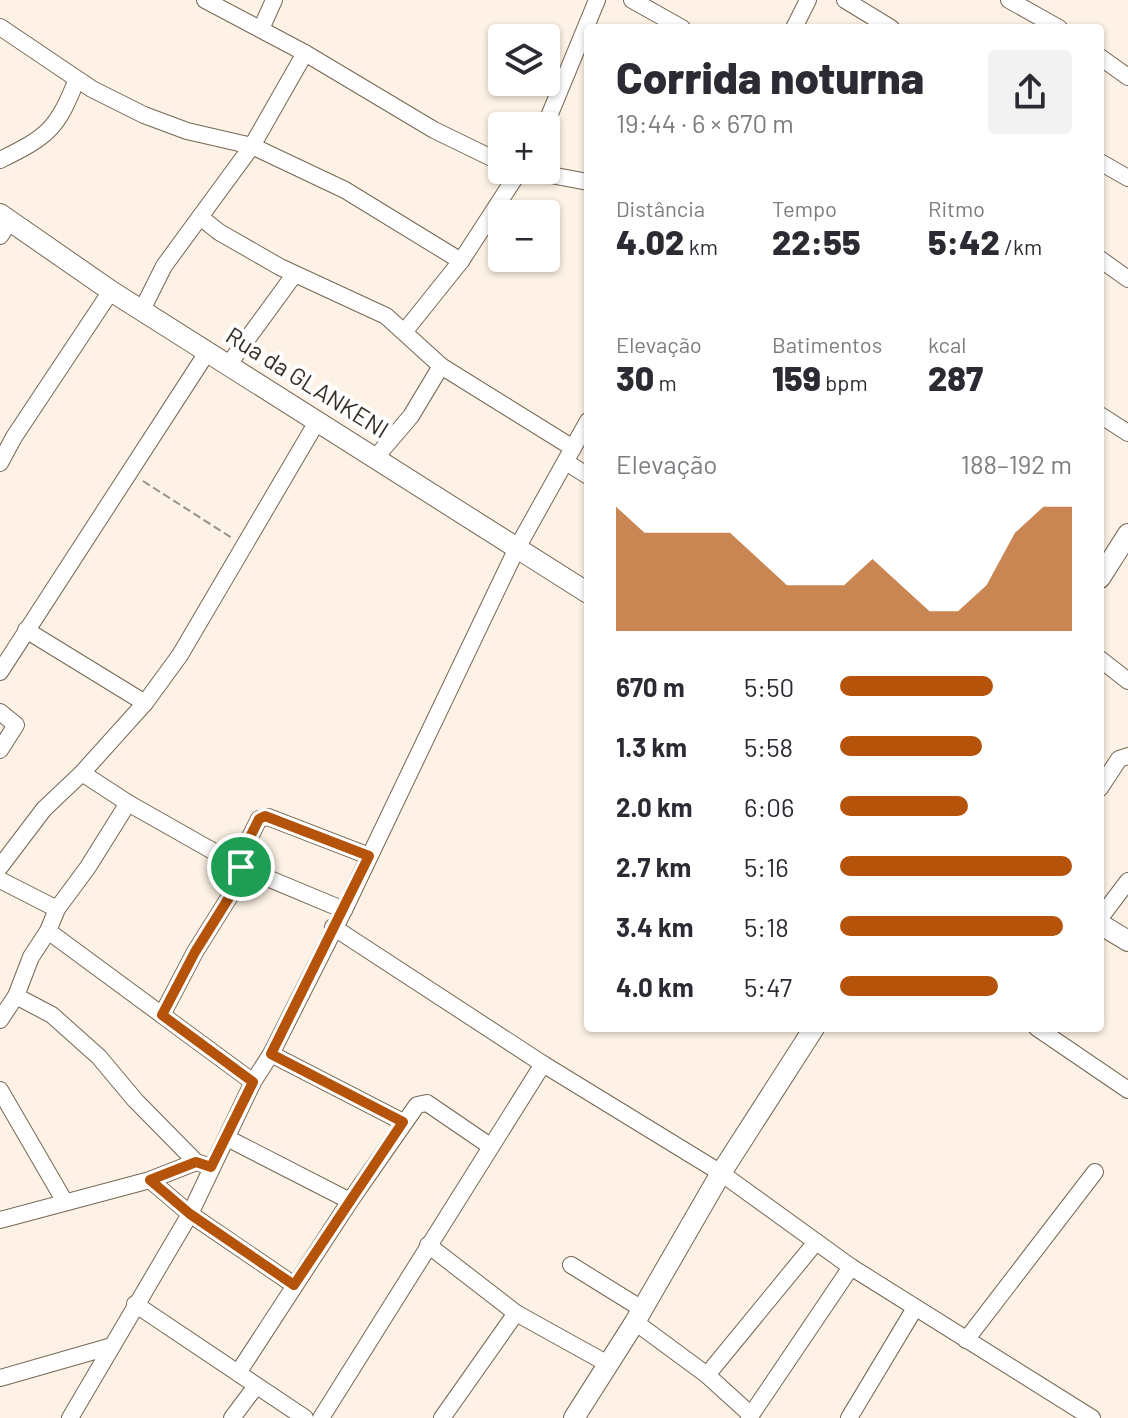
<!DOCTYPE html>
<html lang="pt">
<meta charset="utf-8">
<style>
body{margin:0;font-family:Barlow,sans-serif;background:#f2f2f3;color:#2b2b33;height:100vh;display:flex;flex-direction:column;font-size:30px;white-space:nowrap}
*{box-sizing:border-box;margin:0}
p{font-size:26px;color:#7c7c81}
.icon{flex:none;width:44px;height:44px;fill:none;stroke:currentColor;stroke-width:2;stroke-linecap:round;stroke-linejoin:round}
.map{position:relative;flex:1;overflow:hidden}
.drawer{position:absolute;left:584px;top:24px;width:520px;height:1008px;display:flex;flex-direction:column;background:#fff;border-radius:8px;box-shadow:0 2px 6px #0004}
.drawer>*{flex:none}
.fabs{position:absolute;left:488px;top:24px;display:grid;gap:16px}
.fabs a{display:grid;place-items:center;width:72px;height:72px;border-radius:8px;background:#fff;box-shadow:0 2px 6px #0004;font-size:40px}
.pin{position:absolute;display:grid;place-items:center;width:68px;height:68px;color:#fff;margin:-34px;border:4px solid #fff;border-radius:50%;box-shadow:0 2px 8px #0007}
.round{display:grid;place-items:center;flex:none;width:84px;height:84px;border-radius:8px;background:#f2f2f3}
.headline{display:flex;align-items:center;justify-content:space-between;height:136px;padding:0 32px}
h1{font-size:44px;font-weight:800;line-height:60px}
.metrics{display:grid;grid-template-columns:repeat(3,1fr);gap:12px;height:136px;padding:8px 32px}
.metrics div{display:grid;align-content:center}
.metrics b{font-size:34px;font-weight:800}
.metrics small{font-size:22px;font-weight:400}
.metrics p{font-size:22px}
.chart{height:224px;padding:16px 32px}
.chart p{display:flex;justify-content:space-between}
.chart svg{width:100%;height:144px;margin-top:8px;fill:#b45309;opacity:.7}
ul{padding:0 32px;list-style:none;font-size:26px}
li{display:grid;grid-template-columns:128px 96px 1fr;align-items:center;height:60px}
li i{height:20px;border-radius:10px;background:#b45309}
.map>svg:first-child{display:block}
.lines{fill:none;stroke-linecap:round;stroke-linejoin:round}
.minor-casing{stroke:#766654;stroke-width:18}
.tertiary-casing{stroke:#766654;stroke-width:22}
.path{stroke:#9a9186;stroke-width:2;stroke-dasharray:8 4;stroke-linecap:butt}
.minor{stroke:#fff;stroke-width:16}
.tertiary{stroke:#fff;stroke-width:20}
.route-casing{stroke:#fff;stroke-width:16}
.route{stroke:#b45309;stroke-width:10}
.labels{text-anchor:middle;stroke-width:8;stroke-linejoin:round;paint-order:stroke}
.street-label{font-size:24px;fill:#352e26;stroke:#fff}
</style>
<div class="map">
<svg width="1128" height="1418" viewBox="0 0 1128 1418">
<rect width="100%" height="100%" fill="#fdf2e5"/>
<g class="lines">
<g class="minor-casing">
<g id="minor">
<polyline points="205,0 305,53 434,130 502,163"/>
<polyline points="632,0 682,28"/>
<polyline points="845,0 891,28"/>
<polyline points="1009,0 1059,28"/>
<polyline points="0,27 92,89 144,115 187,131 252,146 345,190 461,261"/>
<polyline points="794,28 808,0"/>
<polyline points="261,29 274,0"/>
<polyline points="1100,57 1128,77"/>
<polyline points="545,126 597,0"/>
<path d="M 0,160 C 49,136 57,129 77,79"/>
<polyline points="1100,162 1128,178"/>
<polyline points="524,170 588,182"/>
<polyline points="200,217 219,232 280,267 386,316 441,366 573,448"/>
<polyline points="0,236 10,221"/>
<polyline points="1100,259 1128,279"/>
<polyline points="142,310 164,266 252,146 305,53"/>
<polyline points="405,331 461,261 520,170"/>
<polyline points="229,364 294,275"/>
<polyline points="1100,415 1128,433"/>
<polyline points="376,457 411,416 441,366"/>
<polyline points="566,462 588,476"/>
<polyline points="0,463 14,437 111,291"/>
<polyline points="26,630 145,703"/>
<polyline points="1100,659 1128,681"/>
<polyline points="0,672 208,351"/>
<polyline points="0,712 16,725 0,750"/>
<polyline points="82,773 128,803 241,867 344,910"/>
<polyline points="1100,788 1119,759 1128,756"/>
<polyline points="0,867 44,809 82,773 145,703 180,655 318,420"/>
<polyline points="0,880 57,909"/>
<polyline points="1100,918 1128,881"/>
<polyline points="333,927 543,1064 721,1173 851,1267 1092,1418"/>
<polyline points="48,931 253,1082"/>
<polyline points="16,996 52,1015 99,1057 135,1100 196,1162"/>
<polyline points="162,1015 195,952 230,896 249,839 259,819 268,817 369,856"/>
<polyline points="0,1020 16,996 31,957 48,931 57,909 88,867 128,803"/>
<polyline points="1037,1028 1128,1090"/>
<polyline points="271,1054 403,1122"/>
<polyline points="0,1090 65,1202"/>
<polyline points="227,1138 350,1201"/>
<polyline points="150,1180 190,1214 294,1285"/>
<polyline points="0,1220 150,1180 196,1162 205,1165"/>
<polyline points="428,1245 516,1313 608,1364"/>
<polyline points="571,1265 642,1309"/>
<polyline points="135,1304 305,1418"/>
<polyline points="635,1322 707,1375 751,1415"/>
<polyline points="966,1340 1095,1172"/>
<polyline points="238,1373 350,1201 417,1105 427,1103 490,1146"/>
<polyline points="707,1375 816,1242"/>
<polyline points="0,1378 112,1346"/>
<polyline points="70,1418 190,1214 253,1082 271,1054 344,910 517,548 588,421"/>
<polyline points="232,1418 256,1386"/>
<polyline points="321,1418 543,1064"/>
<polyline points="442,1418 516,1313"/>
<polyline points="749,1418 851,1267"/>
<polyline points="849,1418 915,1308"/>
</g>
</g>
<g class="tertiary-casing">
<g id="tertiary">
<polyline points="0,214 111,291 588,593"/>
<polyline points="1100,578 1128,534"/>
<polyline points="1100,924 1128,941"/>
<polyline points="574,1418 635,1322 721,1173 814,1028"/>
</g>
</g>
<polyline class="path" points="143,481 232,538"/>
<use href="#minor" class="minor"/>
<use href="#tertiary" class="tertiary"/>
</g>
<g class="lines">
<g class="route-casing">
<polygon id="route" points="265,816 369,856 271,1054 403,1122 294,1285 190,1214 150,1180 196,1162 211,1167 253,1082 162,1015 195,952 230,896 249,839 259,819"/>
</g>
<use href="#route" class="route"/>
</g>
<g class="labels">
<g class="street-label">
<text transform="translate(307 383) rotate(32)" y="8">Rua da GLANKENI</text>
</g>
</g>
</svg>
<div class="fabs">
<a><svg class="icon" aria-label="layers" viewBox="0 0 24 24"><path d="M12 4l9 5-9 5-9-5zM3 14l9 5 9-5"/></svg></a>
<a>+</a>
<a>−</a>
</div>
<div class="pin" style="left:241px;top:867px;background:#1e9e55"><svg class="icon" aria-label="arrive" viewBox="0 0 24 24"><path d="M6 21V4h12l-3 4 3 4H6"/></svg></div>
<section class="drawer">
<div class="headline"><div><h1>Corrida noturna</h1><p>19:44 · 6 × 670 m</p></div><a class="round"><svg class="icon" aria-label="share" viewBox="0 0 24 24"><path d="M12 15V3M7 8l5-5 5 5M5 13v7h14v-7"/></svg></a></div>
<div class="metrics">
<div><p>Distância</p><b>4.02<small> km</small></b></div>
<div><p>Tempo</p><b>22:55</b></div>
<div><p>Ritmo</p><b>5:42<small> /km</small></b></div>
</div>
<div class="metrics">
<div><p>Elevação</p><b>30<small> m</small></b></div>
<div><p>Batimentos</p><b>159<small> bpm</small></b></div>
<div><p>kcal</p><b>287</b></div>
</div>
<div class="chart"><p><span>Elevação</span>188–192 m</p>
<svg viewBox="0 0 160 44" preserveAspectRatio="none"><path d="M0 44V6L10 14L20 14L30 14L40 14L50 22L60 30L70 30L80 30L90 22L100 30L110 38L120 38L130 30L140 14L150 6L160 6V44z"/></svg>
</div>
<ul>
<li><b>670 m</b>5:50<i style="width:66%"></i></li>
<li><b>1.3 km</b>5:58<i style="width:61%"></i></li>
<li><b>2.0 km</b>6:06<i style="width:55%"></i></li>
<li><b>2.7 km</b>5:16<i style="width:100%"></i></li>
<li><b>3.4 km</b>5:18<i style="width:96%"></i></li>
<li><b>4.0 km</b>5:47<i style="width:68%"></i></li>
</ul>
</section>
</div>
